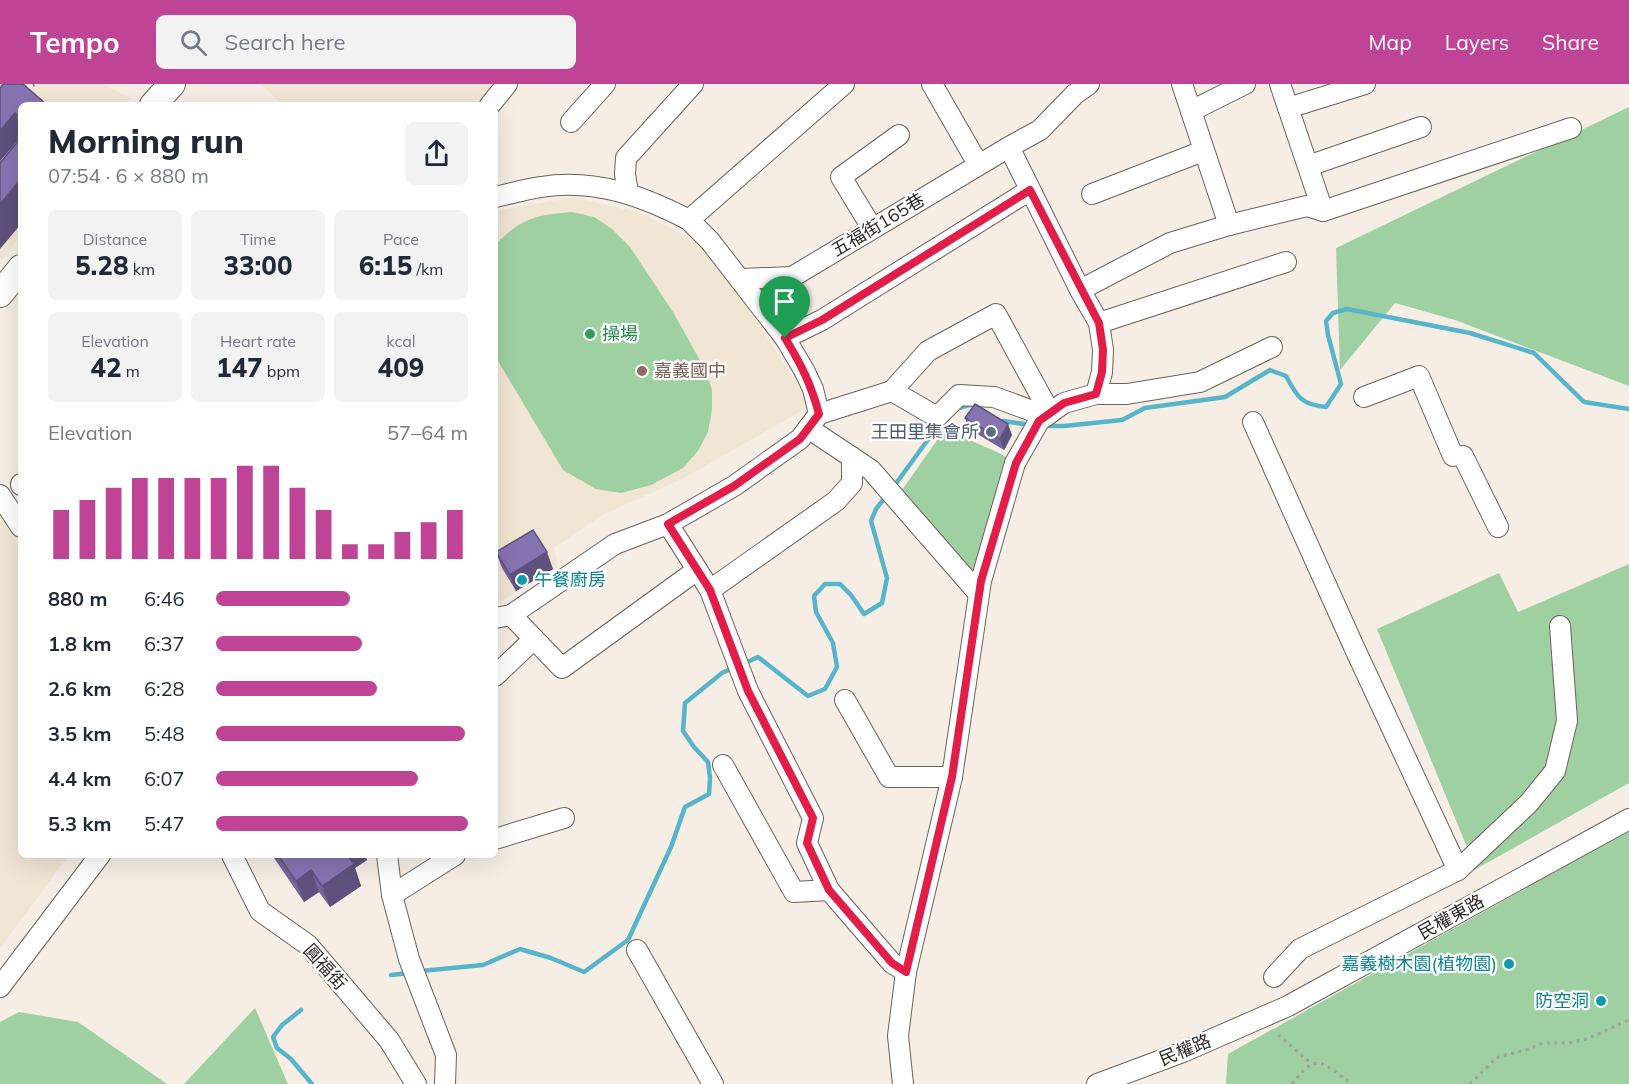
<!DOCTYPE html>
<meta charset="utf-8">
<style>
body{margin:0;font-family:Mulish,"Noto Sans TC",sans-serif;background:#f2f2f3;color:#1f2937;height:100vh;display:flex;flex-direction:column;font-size:22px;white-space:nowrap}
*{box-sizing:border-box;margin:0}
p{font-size:20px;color:#747a83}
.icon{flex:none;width:33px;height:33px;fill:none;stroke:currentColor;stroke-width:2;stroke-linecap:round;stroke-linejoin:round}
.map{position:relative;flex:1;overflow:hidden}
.drawer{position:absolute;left:18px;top:18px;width:480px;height:756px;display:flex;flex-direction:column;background:#fff;border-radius:9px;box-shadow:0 6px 24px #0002}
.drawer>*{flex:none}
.pin{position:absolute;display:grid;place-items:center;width:51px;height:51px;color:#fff;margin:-62px -26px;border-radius:50% 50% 50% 0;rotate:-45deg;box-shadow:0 0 6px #0007}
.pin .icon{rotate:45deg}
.round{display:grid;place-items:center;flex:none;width:63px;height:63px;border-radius:9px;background:#f2f2f3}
.summary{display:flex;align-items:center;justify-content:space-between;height:102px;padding:0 30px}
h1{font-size:33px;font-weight:800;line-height:45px}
.figures{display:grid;grid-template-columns:repeat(3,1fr);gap:9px;height:102px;padding:6px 30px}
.figures div{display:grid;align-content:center;border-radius:9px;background:#f2f2f3;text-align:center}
.figures b{font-size:26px;font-weight:800}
.figures small{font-size:16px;font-weight:400}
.figures p{font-size:16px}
.chart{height:168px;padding:12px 30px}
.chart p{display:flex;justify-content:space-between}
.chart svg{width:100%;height:108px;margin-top:6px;stroke:#bf4496;stroke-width:6}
ul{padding:0 30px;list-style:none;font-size:20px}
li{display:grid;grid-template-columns:96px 72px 1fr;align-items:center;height:45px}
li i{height:15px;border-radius:8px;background:#bf4496}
header{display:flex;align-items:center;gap:36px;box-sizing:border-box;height:84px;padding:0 30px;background:#bf4496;color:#fff}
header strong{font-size:28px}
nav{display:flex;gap:33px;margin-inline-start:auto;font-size:21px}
.search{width:420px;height:54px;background:#f2f2f3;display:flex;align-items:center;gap:15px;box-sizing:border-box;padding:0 21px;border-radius:9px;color:#747a83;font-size:22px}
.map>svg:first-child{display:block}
.built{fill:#f1e5d3}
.green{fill:#9fd0a2}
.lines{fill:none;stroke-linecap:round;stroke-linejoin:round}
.stream{stroke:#56b4cb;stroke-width:4.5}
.minor-casing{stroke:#6a635a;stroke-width:22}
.major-casing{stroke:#6a635a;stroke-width:28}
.path{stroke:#a6a098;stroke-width:3;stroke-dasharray:3 4.5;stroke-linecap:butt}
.minor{stroke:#fff;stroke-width:20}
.major{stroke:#fff;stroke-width:26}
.rail{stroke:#77726c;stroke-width:4.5;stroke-dasharray:12 6;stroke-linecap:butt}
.wall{fill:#736499}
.shaded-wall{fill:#5e517d}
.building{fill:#8674b2;stroke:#5e517d;stroke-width:1.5}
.route-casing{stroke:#fff;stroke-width:12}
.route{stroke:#e11d48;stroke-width:8}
.leisure-dot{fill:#2e9e5b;stroke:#fff;stroke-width:2}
.education-dot{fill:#8d6e63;stroke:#fff;stroke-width:2}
.service-dot{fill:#5c6f8a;stroke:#fff;stroke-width:2}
.culture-dot{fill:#0f9aa8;stroke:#fff;stroke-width:2}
.labels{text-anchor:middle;stroke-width:4.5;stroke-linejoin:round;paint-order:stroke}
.street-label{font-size:18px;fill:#2d2a26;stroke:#fff}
.leisure-label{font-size:18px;fill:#27864d;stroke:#fff;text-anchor:start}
.education-label{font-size:18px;fill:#785e54;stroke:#fff;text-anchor:start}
.service-label{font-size:18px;fill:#4e5e75;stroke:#fff;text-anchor:end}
.culture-label{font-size:18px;fill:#0d838f;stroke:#fff;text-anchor:end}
</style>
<header>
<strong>Tempo</strong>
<div class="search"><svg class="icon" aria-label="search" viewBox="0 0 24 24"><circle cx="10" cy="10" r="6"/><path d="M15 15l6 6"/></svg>Search here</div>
<nav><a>Map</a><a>Layers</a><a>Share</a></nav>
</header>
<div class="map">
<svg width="1629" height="1000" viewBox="0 0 1629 1000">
<rect width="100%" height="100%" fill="#f6eee4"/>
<g class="built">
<polygon points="41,0 102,0 130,14 125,21 21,21 21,151 0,177 0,20"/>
<polygon points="261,0 496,0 479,21 283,21"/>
<polygon points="574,113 640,129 690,154 721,179 810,322 680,396 602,431 554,464 558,481 495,521 495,127"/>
<polygon points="0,427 21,462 21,771 69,771 0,864"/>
</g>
<g class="green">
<polygon points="1629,23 1629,302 1455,236 1395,219 1340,286 1336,164"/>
<path d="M 572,128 L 594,133 L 612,145 L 630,163 L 673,228 L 706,287 L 712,306 L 712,326 L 708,348 L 698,367 L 683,384 L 651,401 L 621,409 L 596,405 L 563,386 L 495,272 L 495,162 C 519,134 537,131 572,128 Z"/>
<polygon points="945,345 1001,370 1015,379 981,497 902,406"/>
<polygon points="1629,480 1629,699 1476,785 1377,545 1499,489 1518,528"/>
<polygon points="1629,747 1629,1000 1226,1000 1228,970"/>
<polygon points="255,924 288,1000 184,1000"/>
<polygon points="19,928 78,938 167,1000 0,1000 0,938"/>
</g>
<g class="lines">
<g class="stream">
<polyline points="955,325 973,320"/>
<polyline points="1003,337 1024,340"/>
<path d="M 1050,342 L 1064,342 L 1122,336 L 1145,324 L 1225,313 L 1270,286 L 1286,292 C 1297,313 1302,321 1326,323 L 1341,300 L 1328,251 L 1326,237 L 1333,229 L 1347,225 L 1470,249 L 1534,269 L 1584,318 L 1629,325"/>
<polyline points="892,405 940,339"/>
<polyline points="743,580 758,573 808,612 825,605 837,583 833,559 816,528 814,512 825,500 840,500 851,511 864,530 882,519 887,494 871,437 876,425 887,411"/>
<polyline points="421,887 483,881 520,865 551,874 584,888 628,856 671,763 685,723 709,710 710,694 708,678 694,663 683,647 685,619 722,589 735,583"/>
<polyline points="391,891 409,889"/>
<polyline points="301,926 282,941 273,953 277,964 291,975 312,1000"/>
</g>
<g class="minor-casing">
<g id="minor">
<polyline points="932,0 978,80"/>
<polyline points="1182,0 1229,141"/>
<polyline points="1280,0 1323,127"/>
<polyline points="490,21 507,0"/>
<polyline points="1288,24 1365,0"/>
<polyline points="1191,27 1245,0"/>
<polyline points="571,38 605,0"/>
<polyline points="1308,82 1421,43"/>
<polyline points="628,109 625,90 626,74 693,0"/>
<polyline points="1092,110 1203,67"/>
<path d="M 495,113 C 510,110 525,105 541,103 C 594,94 643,112 689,136"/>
<polyline points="872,144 841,93 899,51"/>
<polyline points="741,195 792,193 1009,63"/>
<polyline points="1080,206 1170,159 1229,141 1307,122 1323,127 1571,44"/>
<polyline points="1099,239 1286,178"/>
<polyline points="785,254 822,236 1030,106"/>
<polyline points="892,307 928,267 996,230 1050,329"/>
<polyline points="1096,310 1127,310 1200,298 1272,263"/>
<polyline points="1364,313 1419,292 1453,372"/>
<polyline points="819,330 892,307 937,333 959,311 994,313 1046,332"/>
<polyline points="1253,338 1354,563 1458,786"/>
<polyline points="808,344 871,386 979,510"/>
<polyline points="1463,372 1498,443"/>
<polyline points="21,400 21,401"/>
<polyline points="0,411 21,443"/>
<polyline points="668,440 710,506 748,607 813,734 807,759 829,806"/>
<polyline points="710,506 836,417 852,399 852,373"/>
<polyline points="511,531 562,584 697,486"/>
<polyline points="495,534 511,531 615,460 668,440 734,402 800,355 819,330 813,305 804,286 785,254 710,157 689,136 844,0"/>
<polyline points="495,592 534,555"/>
<polyline points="845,616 889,693 952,693"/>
<polyline points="723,681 794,808 829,806 892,879 906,888"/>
<polyline points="495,755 564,734"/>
<polyline points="232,771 260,827 308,861 389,956 416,1000"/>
<polyline points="387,771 392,811 409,875 446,971 445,1000"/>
<polyline points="392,811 455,771"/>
<polyline points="637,866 713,1000"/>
<polyline points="1274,893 1300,865 1458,786 1529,719 1555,687 1567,637 1560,542"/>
<polyline points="0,903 100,771"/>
<polyline points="903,1000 898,952 906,888 952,693 981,497 1015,379 1039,337 1064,319 1096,310 1102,288 1103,266 1099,239 1080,206 1009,63 1040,46 1075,10 1089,0"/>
<polyline points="1097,1000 1183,968 1288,922 1629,735"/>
</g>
</g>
<g class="major-casing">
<g id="major">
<polyline points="153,21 172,0"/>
<polyline points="0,210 21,184"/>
</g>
</g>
<g class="path">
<polyline points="1278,951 1311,979"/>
<path d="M 1292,1000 C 1319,965 1321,980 1353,1000"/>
<polyline points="1470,1000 1496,974 1505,971 1529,965 1543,959 1569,959 1587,955 1629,936"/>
</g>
<use href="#minor" class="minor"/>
<use href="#major" class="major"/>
<polyline class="rail" points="0,16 34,0"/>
</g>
<g class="wall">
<polygon points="0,4 21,21 21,53 0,77"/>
<polygon points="965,334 1012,351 1004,366 969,345"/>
<polygon points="496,468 553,485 516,507 502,484"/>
<polygon points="272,771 365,771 367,776 355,784 361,802 330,823 319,808 304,818"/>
</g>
<g class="shaded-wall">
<polygon points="15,29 21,45 21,53 0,77 0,47"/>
<polygon points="21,95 21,140 0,165 0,120"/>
<polygon points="1008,340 1012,351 1004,366 1000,355"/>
<polygon points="547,468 553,485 516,507 510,491"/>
<polygon points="345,771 365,771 367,776 355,784 361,802 330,823 322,802"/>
<polygon points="311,786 319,808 304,818 296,797"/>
</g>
<g class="building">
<polygon points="3,0 23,0 47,21 21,21 21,34 15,29 0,47 0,4"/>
<polygon points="21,54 21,95 0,120 0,79"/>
<polygon points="975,320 1008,340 1000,355 965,334"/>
<polygon points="533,446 547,468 510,491 496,468"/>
<polygon points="278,771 347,771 354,780 322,802 311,786 296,797"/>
</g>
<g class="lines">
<g class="route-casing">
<path id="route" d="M 1030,106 L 1099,239 L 1103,266 L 1102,288 L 1096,310 L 1064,319 L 1039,337 L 1016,379 L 981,497 L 952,693 L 906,888 L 892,879 L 829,806 L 807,759 L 813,734 L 748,607 L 710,506 L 668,440 L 734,402 L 800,355 L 819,330 C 811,300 801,280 785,254 L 822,236 Z"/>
</g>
<use href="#route" class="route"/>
</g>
<circle class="leisure-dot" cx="590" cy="250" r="6"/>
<circle class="education-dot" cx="642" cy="287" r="6"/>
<circle class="service-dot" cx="991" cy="348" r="6"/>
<g class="culture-dot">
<circle cx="522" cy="496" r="6"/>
<circle cx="1509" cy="880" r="6"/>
<circle cx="1601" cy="917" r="6"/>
</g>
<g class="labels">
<g class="street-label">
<text transform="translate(878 141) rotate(-31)" y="6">五福街165巷</text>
<text transform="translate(1451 833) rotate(-29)" y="6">民權東路</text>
<text transform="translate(325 883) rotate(48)" y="6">圓福街</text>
<text transform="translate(1185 966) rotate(-22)" y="6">民權路</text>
</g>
<g class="leisure-label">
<text x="602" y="256">操場</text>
</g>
<g class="education-label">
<text x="654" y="293">嘉義國中</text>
</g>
<g class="service-label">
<text x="979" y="354">王田里集會所</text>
</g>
<g class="culture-label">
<text x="534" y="502" text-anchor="start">午餐廚房</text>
<text x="1497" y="886">嘉義樹木園(植物園)</text>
<text x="1589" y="923">防空洞</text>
</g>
</g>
</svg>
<div class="pin" style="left:785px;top:254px;background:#1e9e55"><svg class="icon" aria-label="arrive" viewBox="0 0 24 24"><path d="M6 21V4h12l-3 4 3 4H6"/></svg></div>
<section class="drawer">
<div class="summary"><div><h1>Morning run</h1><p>07:54 · 6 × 880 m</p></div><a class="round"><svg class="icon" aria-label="share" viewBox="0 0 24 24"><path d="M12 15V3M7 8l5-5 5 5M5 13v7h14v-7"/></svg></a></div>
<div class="figures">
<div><p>Distance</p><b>5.28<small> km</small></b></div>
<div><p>Time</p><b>33:00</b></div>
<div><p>Pace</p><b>6:15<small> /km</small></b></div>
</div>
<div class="figures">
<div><p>Elevation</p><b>42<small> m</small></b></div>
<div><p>Heart rate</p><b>147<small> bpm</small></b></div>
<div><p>kcal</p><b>409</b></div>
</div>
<div class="chart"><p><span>Elevation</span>57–64 m</p>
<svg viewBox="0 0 160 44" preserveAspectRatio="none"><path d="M5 44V24M15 44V20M25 44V15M35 44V11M45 44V11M55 44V11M65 44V11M75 44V6M85 44V6M95 44V15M105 44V24M115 44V38M125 44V38M135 44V33M145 44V29M155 44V24"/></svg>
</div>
<ul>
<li><b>880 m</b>6:46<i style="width:53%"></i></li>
<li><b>1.8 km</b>6:37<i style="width:58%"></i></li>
<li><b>2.6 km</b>6:28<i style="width:64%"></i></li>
<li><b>3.5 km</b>5:48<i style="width:99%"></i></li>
<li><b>4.4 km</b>6:07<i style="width:80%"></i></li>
<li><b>5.3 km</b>5:47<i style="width:100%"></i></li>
</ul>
</section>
</div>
